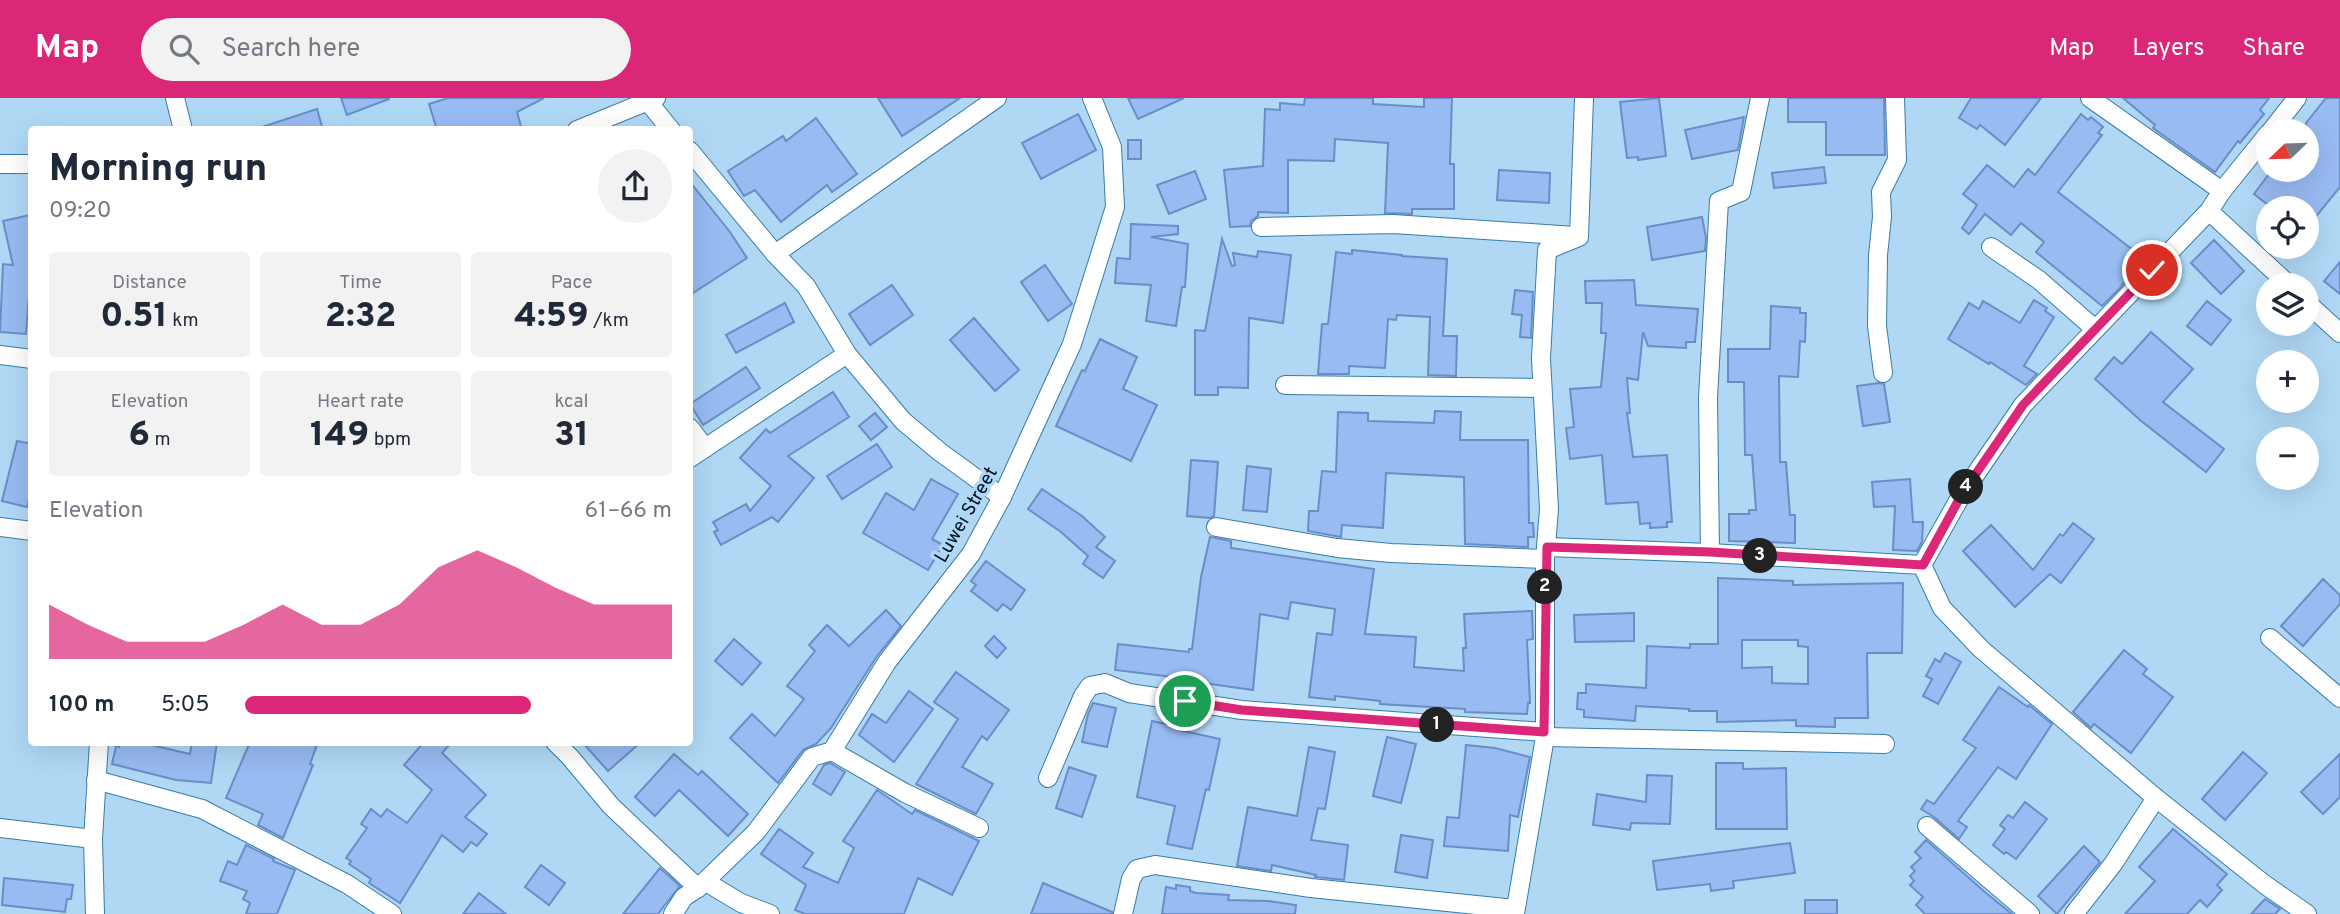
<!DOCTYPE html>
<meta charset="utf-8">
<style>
body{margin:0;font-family:Overpass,sans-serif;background:#f2f2f3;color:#1f2937;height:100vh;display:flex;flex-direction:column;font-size:26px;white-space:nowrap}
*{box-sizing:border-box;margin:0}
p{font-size:23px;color:#747a83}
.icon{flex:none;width:38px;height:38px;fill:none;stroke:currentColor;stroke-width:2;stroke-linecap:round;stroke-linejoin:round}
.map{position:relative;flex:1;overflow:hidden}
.panel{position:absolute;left:28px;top:28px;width:665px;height:620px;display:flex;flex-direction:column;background:#fff;border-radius:7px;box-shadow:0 7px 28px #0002}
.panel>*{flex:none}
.needle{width:46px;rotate:247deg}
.controls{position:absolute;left:2256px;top:21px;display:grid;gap:14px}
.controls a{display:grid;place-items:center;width:63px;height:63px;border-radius:50%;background:#fff;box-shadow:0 7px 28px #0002;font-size:35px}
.pin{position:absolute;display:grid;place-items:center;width:60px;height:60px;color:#fff;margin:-30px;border:4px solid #fff;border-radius:50%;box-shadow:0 2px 7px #0007}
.km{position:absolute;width:35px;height:35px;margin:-18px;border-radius:50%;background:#222;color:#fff;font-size:19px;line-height:35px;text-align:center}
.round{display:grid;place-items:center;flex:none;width:74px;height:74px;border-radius:37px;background:#f2f2f3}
.overview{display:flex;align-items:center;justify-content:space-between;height:119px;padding:0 21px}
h1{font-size:38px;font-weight:800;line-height:52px}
.metrics{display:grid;grid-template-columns:repeat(3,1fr);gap:10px;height:119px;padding:7px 21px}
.metrics div{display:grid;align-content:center;border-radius:7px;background:#f2f2f3;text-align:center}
.metrics b{font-size:35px;font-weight:800}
.metrics small{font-size:19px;font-weight:400}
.metrics p{font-size:19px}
.chart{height:196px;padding:14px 21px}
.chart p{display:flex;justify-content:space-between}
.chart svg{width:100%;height:126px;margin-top:7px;fill:#db2777;opacity:.7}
ul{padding:0 21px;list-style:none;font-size:23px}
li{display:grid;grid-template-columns:112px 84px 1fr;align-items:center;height:52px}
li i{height:18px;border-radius:9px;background:#db2777}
header{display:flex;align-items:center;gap:42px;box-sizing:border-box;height:98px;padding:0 35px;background:#db2777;color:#fff}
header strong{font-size:33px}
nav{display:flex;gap:38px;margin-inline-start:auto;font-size:24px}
.search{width:490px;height:63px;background:#f2f2f3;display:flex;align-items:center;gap:18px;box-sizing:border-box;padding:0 24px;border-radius:38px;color:#747a83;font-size:26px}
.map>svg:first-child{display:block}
.building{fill:#98bbf2;stroke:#698ec7;stroke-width:2;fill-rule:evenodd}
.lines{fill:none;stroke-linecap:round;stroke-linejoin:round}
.street-casing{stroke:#377ca7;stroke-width:20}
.street{stroke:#fff;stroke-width:18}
.route-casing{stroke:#fff;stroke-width:14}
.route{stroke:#db2777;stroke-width:9}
.labels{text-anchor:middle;stroke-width:7;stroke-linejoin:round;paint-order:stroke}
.street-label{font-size:19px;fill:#001223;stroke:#b0d8f5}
</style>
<header>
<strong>Map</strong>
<div class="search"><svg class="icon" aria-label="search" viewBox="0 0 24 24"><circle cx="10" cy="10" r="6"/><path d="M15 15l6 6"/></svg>Search here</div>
<nav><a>Map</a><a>Layers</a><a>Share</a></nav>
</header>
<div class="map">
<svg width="2340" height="816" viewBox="0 0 2340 816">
<rect width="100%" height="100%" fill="#b0d8f5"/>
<g class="building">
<polygon points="341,0 389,0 389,1 347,17"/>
<polygon points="448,0 544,0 517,14 522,32 437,32 429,6"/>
<polygon points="878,0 960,0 902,38"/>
<polygon points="1128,0 1184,0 1138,21"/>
<polygon points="1305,0 1373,0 1373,6 1424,9 1424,0 1452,0 1450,66 1454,66 1454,111 1412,111 1412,116 1385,115 1388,45 1335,41 1334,63 1288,62 1288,115 1258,114 1258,118 1251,123 1250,128 1230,129 1224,72 1263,68 1265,11 1280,12 1280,5 1304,7"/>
<polygon points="1659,0 1666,58 1638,62 1638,59 1627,60 1620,4"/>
<polygon points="1788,0 1884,0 1885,57 1826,57 1826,24 1788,24"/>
<polygon points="1971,0 2041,0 2005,47 1980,27 1977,31 1959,20"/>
<polygon points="2123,0 2269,0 2260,12 2264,16 2240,45 2238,43 2215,74 2153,30 2155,27"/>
<polygon points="2326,0 2340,0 2340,89 2306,131 2306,110 2272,110 2254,96 2272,72 2306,72 2306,25"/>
<polygon points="317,11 323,32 262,32 262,29"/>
<polygon points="1078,16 1096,52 1041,81 1022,45"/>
<polygon points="2081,16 2088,22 2091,19 2103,29 2098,35 2102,37 2058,94 2142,159 2120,190 2102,208 2036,154 2044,144 2021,125 2011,137 1985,116 1969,136 1962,130 1977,107 1963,96 1987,67 2014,89 2028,71 2035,77"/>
<polygon points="1744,19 1738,52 1692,61 1685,32"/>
<polygon points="816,20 857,76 832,94 827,87 781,124 755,92 744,98 728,73 783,38 786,43"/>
<rect x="1128" y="42" width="13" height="19"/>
<polygon points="1824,69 1826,85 1774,90 1772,75"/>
<polygon points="1499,72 1550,75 1549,105 1497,102"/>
<polygon points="1195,73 1206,101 1169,116 1157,87"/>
<polygon points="690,84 730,134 747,160 690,197"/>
<polygon points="30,117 32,155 26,236 0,234 3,166 13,167 3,123"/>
<polygon points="1702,119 1706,140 1705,153 1652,162 1647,129"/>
<polygon points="1131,126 1178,128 1178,136 1151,139 1188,146 1185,189 1182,189 1176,228 1146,223 1151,187 1115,185 1117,160 1130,161"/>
<polygon points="1222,141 1232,168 1235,167 1233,155 1257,159 1258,153 1291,157 1283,225 1249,220 1248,290 1218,289 1218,297 1195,297 1195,232 1205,233"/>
<polygon points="2214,142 2244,173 2221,196 2191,165"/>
<polygon points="1352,152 1402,157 1402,158 1447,161 1443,238 1457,238 1456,278 1428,277 1430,219 1397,217 1396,222 1388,221 1385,270 1349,268 1349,276 1318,276 1322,226 1328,226 1336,154 1352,156"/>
<polygon points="2340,164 2340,196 2324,183"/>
<polygon points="1045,167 1072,206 1048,223 1021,184"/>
<polygon points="1634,182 1636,207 1698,211 1695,244 1686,244 1686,250 1648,248 1643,234 1638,282 1627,280 1630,315 1627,315 1633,359 1667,357 1672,424 1667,424 1667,429 1650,430 1650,425 1640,426 1638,404 1606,406 1602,357 1570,361 1566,330 1574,329 1570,291 1601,289 1606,235 1601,235 1602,205 1586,205 1585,183"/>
<polygon points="892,187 913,217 870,247 849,216"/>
<polygon points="1515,192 1533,194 1531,240 1520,239 1522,217 1512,216"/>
<polygon points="2034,202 2047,210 2045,213 2054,219 2024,268 2037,276 2026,287 1990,264 1989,266 1948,241 1969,205 1979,211 1983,203 2020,225"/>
<polygon points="2207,203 2231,222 2211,247 2187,228"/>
<polygon points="785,205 794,224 736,255 726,237"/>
<polygon points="1771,208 1800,210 1800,215 1806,215 1805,244 1800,243 1798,279 1779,278 1780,364 1786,364 1790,417 1795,417 1795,445 1729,443 1729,416 1749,416 1749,412 1756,412 1752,357 1745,357 1744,284 1728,284 1728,251 1770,251"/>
<polygon points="974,220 1019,272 995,293 950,242"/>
<polygon points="2151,234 2193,271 2163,304 2224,351 2206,374 2140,322 2095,281 2114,259 2122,266"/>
<polygon points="1100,241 1137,259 1123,291 1157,307 1131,363 1056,328 1082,272 1085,273"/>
<polygon points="746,269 760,290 703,327 690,306"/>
<polygon points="1879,285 1884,286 1890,324 1863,328 1857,288"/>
<polygon points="833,294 849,319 788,358 814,380 778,424 772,419 721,447 714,434 718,432 713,424 746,406 750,413 771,388 740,360 766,331 770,335"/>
<polygon points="1435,313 1461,314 1460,342 1528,342 1529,425 1533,425 1534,439 1528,439 1528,449 1465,446 1464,379 1386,375 1383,430 1342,427 1341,439 1308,433 1309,413 1318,413 1322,373 1336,374 1338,314 1368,315 1368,323 1434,325"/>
<polygon points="875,315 887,329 871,342 859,328"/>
<polygon points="17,343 32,346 32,391 27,409 2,403"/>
<polygon points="877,346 892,369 842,401 827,378"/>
<polygon points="1191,362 1218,364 1214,418 1210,420 1187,418"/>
<polygon points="1247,368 1271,371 1267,414 1243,412"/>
<polygon points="931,381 958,396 932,441 943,447 928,472 863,435 886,395 914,412"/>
<polygon points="1910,381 1913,424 1923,424 1922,444 1917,453 1893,452 1895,408 1874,409 1872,384"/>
<polygon points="1042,391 1082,418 1105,439 1096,449 1115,463 1103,480 1083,466 1088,458 1061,434 1028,411"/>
<polygon points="2073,425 2094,441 2061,485 2050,476 2015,509 1963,453 1991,427 2033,472 2060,436 2063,438"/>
<polygon points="1210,439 1231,443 1231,450 1374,471 1365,536 1416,539 1414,569 1464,573 1463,550 1466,550 1464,516 1532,513 1533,541 1527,542 1530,605 1528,605 1527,616 1465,614 1465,611 1380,606 1380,603 1335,598 1335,602 1309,599 1317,535 1332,537 1335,511 1291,504 1288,521 1260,516 1253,592 1189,583 1189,581 1115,572 1118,546 1189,554 1189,551 1192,551 1201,479"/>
<polygon points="986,463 1025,492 1011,512 1003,506 997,513 971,493 976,487 971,483"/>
<path d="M 1718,480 L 1793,483 L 1793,487 L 1903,485 L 1902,555 L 1867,555 L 1868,620 L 1835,620 L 1835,629 L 1796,628 L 1796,622 L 1717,624 L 1717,613 L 1689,613 L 1689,611 L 1636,608 L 1635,623 L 1584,619 L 1584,612 L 1577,611 L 1578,595 L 1586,595 L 1586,586 L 1646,590 L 1647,548 L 1690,550 L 1690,546 L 1718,546 ZM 1742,542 L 1798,542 L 1798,548 L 1808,549 L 1808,586 L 1772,585 L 1772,569 L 1742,570 Z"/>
<polygon points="2323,481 2340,497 2340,506 2303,548 2281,528"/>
<polygon points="886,512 901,528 877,558 831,630 816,646 803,652 778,685 730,640 752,616 775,638 804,601 787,588 815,553 809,547 827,527 849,548"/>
<polygon points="1634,515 1634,543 1575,544 1574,517"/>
<polygon points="994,538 1006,550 997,560 985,548"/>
<polygon points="734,541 761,565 742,587 715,563"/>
<polygon points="2124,552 2147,571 2143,576 2173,599 2131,655 2094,626 2091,630 2073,614"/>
<polygon points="1945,555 1961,564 1938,606 1923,598 1932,581 1926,578 1935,561 1940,564"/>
<polygon points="956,574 1009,612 987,642 982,638 962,669 993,686 976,716 916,686 958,621 934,604"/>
<polygon points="1999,589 2028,609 2029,607 2052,626 2016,681 1998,669 1958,723 1967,729 1959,741 1934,719 1921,711 1927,702 1934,706 1976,650 1963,642"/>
<polygon points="909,593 933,611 894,664 859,637 872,616 886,625"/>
<polygon points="1093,605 1116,610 1107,649 1082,644 1088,616"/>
<polygon points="1152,623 1180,629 1179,632 1220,641 1209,692 1206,691 1192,751 1167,746 1175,708 1137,699"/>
<polygon points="1387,639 1416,646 1401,705 1373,698"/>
<polygon points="120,644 138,644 190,656 192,644 217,644 211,685 176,682 112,666 116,648 119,649"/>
<polygon points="250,644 318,644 310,666 313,667 283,740 258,727 263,716 226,700"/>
<polygon points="424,644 452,644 442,655 486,697 465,719 487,736 477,748 471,744 463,754 442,737 400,805 369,785 371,781 349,766 351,763 346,760 367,730 361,726 371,711 381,719 387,711 407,725 432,692 404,667"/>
<polygon points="582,644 641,644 608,673"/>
<polygon points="1466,647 1495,650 1530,659 1518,719 1510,717 1508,753 1444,748 1447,719 1459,720"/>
<polygon points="1309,649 1335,654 1325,711 1318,710 1311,742 1348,747 1344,782 1315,779 1316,777 1272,767 1271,773 1237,768 1248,709 1297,718"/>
<polygon points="2243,654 2267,675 2225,722 2202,701"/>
<polygon points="674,656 698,677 702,673 748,716 728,738 679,692 655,718 635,699"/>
<polygon points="2340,656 2340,699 2323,716 2301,694"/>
<polygon points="830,665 845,674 831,697 813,686 824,667"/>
<polygon points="1716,665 1743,665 1743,671 1786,670 1787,731 1716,731"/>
<polygon points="1069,669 1096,678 1082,719 1056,710"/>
<polygon points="1647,677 1672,678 1670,726 1631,725 1630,732 1593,727 1597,696 1646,704"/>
<polygon points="877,692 912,716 915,712 979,743 952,797 918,780 904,816 805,816 795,812 806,787 761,756 779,731 813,755 803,769 838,785 854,750 843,743"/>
<polygon points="2025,704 2047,721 2016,761 2006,754 2004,756 1993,747 2005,731 2000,727 2008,717 2013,720"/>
<polygon points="2173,731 2227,776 2217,787 2222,792 2207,809 2200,802 2187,816 2125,816 2155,783 2139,769"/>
<polygon points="1401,737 1433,742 1427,780 1395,774"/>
<polygon points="1926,742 1986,795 2012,816 1925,816 1916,807 1923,799 1910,787 1914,783 1910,778 1915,773 1911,769 1921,760 1915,754"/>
<polygon points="1790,745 1795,775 1733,783 1734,790 1711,793 1710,786 1657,792 1653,763"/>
<polygon points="246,747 274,761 273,763 295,772 277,816 246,816 250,805 243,801 247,793 220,783 228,763 237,767"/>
<polygon points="2084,748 2100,764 2057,816 2038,798"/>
<polygon points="541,767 565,785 549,807 525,789"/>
<polygon points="660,770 680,788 664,808 658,816 623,816"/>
<polygon points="4,780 73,787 71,801 67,801 65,814 2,807"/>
<polygon points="1043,785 1112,814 1112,816 1031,816"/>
<polygon points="1176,787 1190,789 1190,793 1196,795 1229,797 1228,802 1268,803 1296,807 1295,816 1162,816 1166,789 1176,791"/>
<polygon points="479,795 506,816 463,816"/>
<polygon points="2265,801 2280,811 2275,816 2251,816"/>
<rect x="1805" y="802" width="32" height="14"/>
</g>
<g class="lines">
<g class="street-casing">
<g id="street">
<polyline points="175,0 183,32"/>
<polyline points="645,0 671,32"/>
<polyline points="2090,0 2222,93"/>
<polyline points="577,32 656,0"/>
<polyline points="2271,33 2297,0"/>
<polyline points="2268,36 2222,93 2209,113 2023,307 1962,396 1922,467 1942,510 1981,551 2156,700 2264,786 2307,816"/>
<polyline points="690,53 775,156 806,188 847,256 903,323 940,354 1002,399"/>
<polyline points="0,66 32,66"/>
<polyline points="2209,113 2289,187"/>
<polyline points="1261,129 1393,126 1575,138"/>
<polyline points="1991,149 2039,182 2095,231"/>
<polyline points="775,156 997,0"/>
<polyline points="2306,204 2340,235"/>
<polyline points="0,257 32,261"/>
<polyline points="1883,275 1877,228 1878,157 1882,119 1881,94 1897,62 1895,0"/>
<polyline points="1285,287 1541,290"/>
<polyline points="690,330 705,350"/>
<polyline points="690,360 847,256"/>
<polyline points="0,429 32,433"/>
<polyline points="1216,429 1337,450 1391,455 1545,461"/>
<polyline points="1547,449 1710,455 1922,467"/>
<polyline points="1710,455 1708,300 1719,103 1741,94 1760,0"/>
<polyline points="2270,540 2340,600"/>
<polyline points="1545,639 1885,646"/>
<polyline points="555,644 570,659 611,708 698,790 684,799 673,816"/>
<polyline points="832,653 905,695 979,730"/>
<polyline points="1048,680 1083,598 1090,588 1105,585 1129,595 1242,612 1544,634"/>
<polyline points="96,682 202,711 347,786 392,816"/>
<polyline points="1927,728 2030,816"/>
<polyline points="0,730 93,741"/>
<polyline points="706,784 741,805 770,816"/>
<polyline points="698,790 756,734 812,659 832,653 887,564 971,456 1002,399 1072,246 1115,109 1112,49 1092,0"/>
<polyline points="95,816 93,741 99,644"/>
<polyline points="1123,816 1131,781 1137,771 1155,767 1311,790 1515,811"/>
<polyline points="1515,816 1545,639 1545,461 1549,411 1541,260 1547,152 1579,139 1584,0"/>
<polyline points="2074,816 2113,766 2156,700"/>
</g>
</g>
<use href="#street" class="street"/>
</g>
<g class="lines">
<g class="route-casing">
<polyline id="route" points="1185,603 1242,612 1544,634 1547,449 1710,454 1923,467 1962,396 2023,307 2152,172"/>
</g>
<use href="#route" class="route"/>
</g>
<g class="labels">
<g class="street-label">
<text transform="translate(965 416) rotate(-60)" y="7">Luwei Street</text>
</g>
</g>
</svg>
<div class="controls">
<a><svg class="needle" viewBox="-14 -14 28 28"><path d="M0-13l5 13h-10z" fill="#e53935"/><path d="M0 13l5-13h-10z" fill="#747a83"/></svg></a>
<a><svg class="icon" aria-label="locate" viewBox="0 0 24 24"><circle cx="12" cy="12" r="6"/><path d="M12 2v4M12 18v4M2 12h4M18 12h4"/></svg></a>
<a><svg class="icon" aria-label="layers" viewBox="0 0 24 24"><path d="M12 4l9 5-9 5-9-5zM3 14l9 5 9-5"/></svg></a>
<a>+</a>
<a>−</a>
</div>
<div class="pin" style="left:1185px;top:603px;background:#1e9e55"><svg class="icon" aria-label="arrive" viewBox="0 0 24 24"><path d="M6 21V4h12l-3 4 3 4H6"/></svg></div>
<div class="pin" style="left:2152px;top:172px;background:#d93025"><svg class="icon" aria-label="check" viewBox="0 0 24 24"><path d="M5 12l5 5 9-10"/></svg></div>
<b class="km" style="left:1437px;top:627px">1</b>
<b class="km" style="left:1545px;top:489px">2</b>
<b class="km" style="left:1760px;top:458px">3</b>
<b class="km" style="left:1966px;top:389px">4</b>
<section class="panel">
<div class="overview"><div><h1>Morning run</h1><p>09:20</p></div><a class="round"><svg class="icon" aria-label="share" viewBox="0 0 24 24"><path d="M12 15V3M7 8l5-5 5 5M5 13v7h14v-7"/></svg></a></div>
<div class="metrics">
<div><p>Distance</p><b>0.51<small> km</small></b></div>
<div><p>Time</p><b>2:32</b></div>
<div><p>Pace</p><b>4:59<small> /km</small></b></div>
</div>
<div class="metrics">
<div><p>Elevation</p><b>6<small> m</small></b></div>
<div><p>Heart rate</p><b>149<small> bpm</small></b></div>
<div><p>kcal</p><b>31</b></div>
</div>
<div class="chart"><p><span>Elevation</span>61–66 m</p>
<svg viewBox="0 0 160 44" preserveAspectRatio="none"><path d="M0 44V25L10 32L20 38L30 38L40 38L50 32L60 25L70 32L80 32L90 25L100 12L110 6L120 12L130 19L140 25L150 25L160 25V44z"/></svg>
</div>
<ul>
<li><b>100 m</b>5:05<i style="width:67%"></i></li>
</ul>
</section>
</div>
